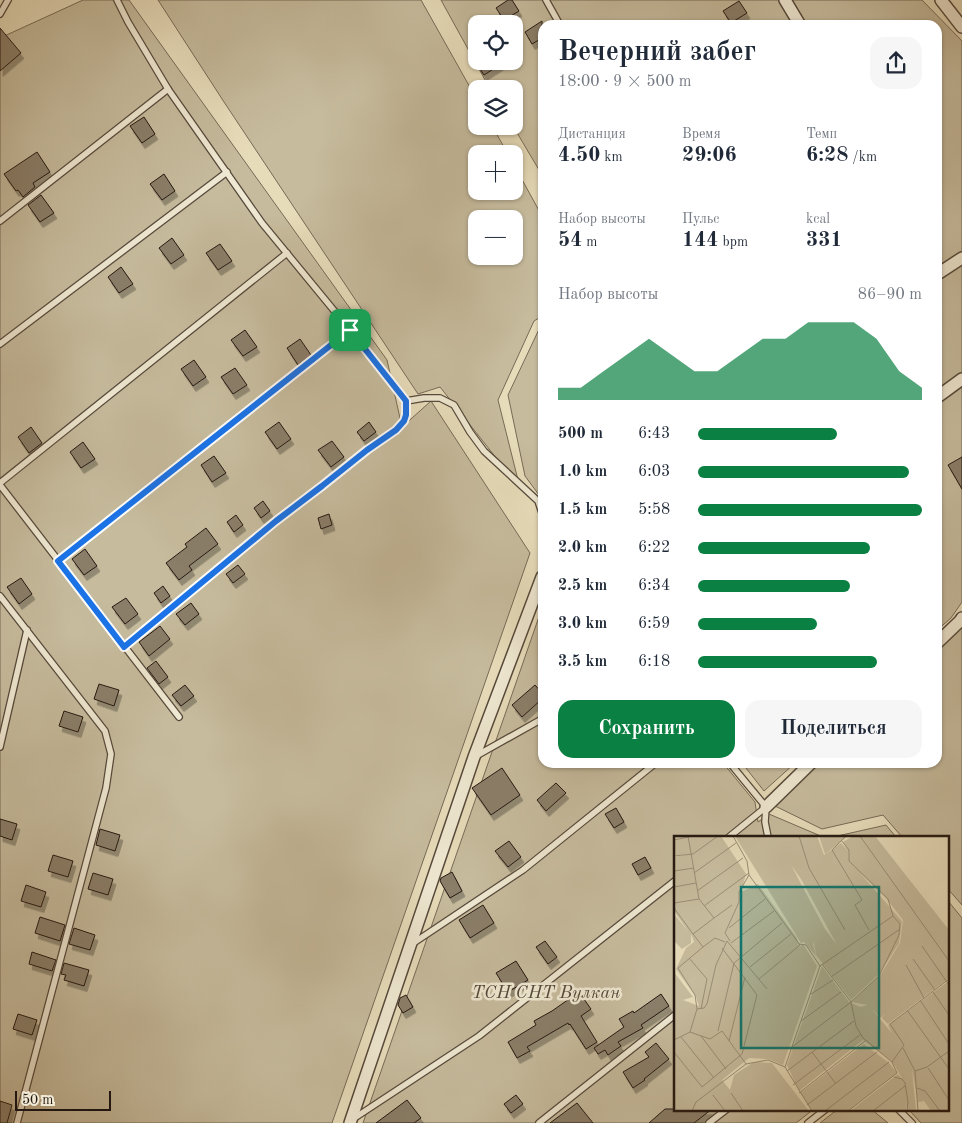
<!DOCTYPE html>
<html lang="ru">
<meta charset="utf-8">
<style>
body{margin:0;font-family:"Old Standard TT",serif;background:#f6f6f7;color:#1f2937;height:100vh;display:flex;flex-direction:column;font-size:19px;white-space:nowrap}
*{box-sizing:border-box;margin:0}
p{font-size:16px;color:#747a83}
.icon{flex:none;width:28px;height:28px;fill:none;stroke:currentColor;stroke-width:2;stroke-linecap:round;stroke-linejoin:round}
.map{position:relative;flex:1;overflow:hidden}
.panel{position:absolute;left:538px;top:20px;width:404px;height:748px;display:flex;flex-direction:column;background:#fff;border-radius:15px;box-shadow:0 1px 4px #0004}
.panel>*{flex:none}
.buttons{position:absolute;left:468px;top:15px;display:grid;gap:10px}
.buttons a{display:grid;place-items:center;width:55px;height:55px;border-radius:10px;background:#fff;box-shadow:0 1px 4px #0004;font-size:25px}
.scale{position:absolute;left:15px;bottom:12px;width:96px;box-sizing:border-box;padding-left:5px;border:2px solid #251811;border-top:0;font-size:14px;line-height:18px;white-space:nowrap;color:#251811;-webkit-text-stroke:4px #efe8d2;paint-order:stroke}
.pin{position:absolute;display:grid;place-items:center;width:42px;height:42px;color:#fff;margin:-21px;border-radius:10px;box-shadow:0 2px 8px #0006}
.round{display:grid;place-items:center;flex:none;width:52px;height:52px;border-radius:15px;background:#f6f6f7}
.headline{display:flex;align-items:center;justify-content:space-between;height:85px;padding:0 20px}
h1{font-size:28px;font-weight:700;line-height:38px}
.metrics{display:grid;grid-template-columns:repeat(3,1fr);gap:8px;height:85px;padding:5px 20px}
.metrics div{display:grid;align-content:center}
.metrics b{font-size:21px;font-weight:700}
.metrics small{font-size:14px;font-weight:400}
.metrics p{font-size:14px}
.chart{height:140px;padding:10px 20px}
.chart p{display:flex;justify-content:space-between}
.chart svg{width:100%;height:90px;margin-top:5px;fill:#0b8043;opacity:.7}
.action{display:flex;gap:10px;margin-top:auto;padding:10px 20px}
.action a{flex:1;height:58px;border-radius:15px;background:#0b8043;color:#fff;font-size:20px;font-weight:700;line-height:58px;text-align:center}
.action a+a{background:#f6f6f7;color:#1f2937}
ul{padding:0 20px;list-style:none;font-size:16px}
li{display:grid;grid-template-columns:80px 60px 1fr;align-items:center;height:38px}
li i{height:12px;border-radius:6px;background:#0b8043}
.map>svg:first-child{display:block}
.green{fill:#c6bb9d;stroke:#766a57;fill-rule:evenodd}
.building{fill:#8a7e69;stroke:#251811;filter:url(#shadow)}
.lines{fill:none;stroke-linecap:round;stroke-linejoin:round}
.service-casing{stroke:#56493b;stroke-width:8}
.minor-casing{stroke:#56493b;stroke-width:14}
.service{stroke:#efe8d2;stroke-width:5.5}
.minor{stroke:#efe8d2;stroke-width:11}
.route-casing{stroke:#fff;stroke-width:10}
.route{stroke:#1a73e8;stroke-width:6}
.labels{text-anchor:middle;stroke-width:5;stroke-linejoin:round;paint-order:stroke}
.park-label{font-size:18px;font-style:italic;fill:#55493b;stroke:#efe8d2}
.inset-road{fill:none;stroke:#998e76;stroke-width:1}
.view{fill:#0f766e;fill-opacity:0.15;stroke:#0f766e;stroke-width:2.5}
.inset-edge{fill:none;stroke:#251811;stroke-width:2.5}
</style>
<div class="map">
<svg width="962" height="1123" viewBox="0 0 962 1123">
<defs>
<filter id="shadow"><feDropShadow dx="3" dy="5.5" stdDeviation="0" flood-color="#0004"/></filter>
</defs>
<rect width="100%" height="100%" fill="#e7dcba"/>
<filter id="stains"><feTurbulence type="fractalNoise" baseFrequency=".004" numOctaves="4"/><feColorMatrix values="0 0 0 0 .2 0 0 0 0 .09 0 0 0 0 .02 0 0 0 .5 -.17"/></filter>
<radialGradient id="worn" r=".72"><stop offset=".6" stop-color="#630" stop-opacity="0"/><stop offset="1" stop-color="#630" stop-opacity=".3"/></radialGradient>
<g class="green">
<polygon points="83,0 129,0 387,360 402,427 431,401 530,553 332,1123 0,1123 0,38"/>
<path d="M 158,0 L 421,0 L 476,98 L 476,126 L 492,126 L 508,154 L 476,154 L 476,191 L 514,191 L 514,165 L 542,216 L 542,316 L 534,321 L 498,400 L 520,488 L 440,387 L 418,394 L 224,102 ZM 476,219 L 514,219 L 514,256 L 476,256 Z"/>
<path d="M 441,0 L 922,0 L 962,41 L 962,602 L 951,618 L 936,631 L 936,25 L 542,25 L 542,175 L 513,126 L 514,89 L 490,89 ZM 476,24 L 514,24 L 514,61 L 476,61 Z"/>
<polygon points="542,323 542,499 525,476 508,395"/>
<polygon points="542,608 542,762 723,763 755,802 758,822 769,814 823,837 676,837 676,1109 814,1109 796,1123 363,1123"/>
<polygon points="962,619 962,905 948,889 948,837 902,837 883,815 822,829 773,805 816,763 936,762 936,645"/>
<polygon points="742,763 795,763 764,791"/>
<polygon points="886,825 896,837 833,837"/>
<polygon points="948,901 962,918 962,1123 921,1123 908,1109 948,1109"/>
<polygon points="838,1109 871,1109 888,1123 820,1123"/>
</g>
<g class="building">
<polygon points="508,0 512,0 519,11 504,20 496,8"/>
<polygon points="739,1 747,13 731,23 723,11"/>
<polygon points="542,21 542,38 532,44 525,32"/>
<polygon points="0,28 21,53 0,71"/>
<polygon points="475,61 506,61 484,75"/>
<polygon points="144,117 155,134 142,143 130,126"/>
<polygon points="37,152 50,172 33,183 35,187 23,197 18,190 16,191 4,174"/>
<polygon points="164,174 175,191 162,200 150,184"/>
<polygon points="41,195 54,213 40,222 28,205"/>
<polygon points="172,238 184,255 171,264 159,248"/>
<polygon points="220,244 232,261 218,270 206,253"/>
<polygon points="121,267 133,284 119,293 108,277"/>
<polygon points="245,330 257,347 243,356 231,340"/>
<polygon points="300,339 311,355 298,365 287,348"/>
<polygon points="194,360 206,377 193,386 181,369"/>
<polygon points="235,368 247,385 233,394 221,377"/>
<polygon points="279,422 291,439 277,449 265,432"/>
<polygon points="369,422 376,432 364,441 357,432"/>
<polygon points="31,427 42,443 29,453 18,437"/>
<polygon points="332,441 344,457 331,467 318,450"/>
<polygon points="83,442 95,459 81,468 70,452"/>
<polygon points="214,456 226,473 212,482 201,465"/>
<polygon points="962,457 962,489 948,465"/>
<polygon points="263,501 270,511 261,518 254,508"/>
<polygon points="329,514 332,525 321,529 318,518"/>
<polygon points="236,515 243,525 234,532 227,522"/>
<polygon points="206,528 218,544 189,566 192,570 179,580 166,563 187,547 185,544"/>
<polygon points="85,549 97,566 84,575 72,559"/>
<polygon points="238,565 245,574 233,583 226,574"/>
<polygon points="21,578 32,594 19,604 7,587"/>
<polygon points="163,586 170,596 161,603 154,593"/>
<polygon points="126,598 138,614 125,624 112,607"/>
<polygon points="191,603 199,614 185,625 176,614"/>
<polygon points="160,626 170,639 149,656 139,642"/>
<polygon points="156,661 168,677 159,684 147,668"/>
<polygon points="99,684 119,690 114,706 94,699"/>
<polygon points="185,685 194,696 181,706 172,695"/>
<polygon points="535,685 542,693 542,699 522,717 512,705"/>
<polygon points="64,711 83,717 78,732 59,726"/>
<polygon points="502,768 520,795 491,815 472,788"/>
<polygon points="556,783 566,793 546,811 537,800"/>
<polygon points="616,808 624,822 614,828 605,814"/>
<polygon points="0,819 17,824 12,840 0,836"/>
<polygon points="100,829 120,835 115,851 96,845"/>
<polygon points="509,841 521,857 508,867 495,851"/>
<polygon points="53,855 73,861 68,877 48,871"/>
<polygon points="645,857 651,868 638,875 632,864"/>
<polygon points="452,872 462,891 450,898 440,881 441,878"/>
<polygon points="93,873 113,879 108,895 88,889"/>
<polygon points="26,885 46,892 41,907 21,901"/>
<polygon points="483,905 494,923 470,938 459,920"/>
<polygon points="40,917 65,925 60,941 35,933"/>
<polygon points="74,928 95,935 90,950 69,944"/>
<polygon points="545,941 557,957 548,964 536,947"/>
<polygon points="32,952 56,960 52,971 29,964"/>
<polygon points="516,961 528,980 508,992 496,973"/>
<polygon points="64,963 89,970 84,986 64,980 66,975 61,974"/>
<polygon points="579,992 591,1009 581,1016 597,1042 586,1049 570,1024 569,1025 568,1023 527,1047 530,1051 517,1058 508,1042 536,1025 534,1021 552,1011"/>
<polygon points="661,994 669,1006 641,1025 643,1028 618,1042 621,1046 608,1055 605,1050 598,1054 594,1048 624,1027 619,1019 633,1011 634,1013"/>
<polygon points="406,995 413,1007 403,1013 398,1005 400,998"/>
<polygon points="18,1014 37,1020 32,1035 13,1029"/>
<polygon points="656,1043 669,1059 644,1079 645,1080 633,1088 623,1072 649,1057 645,1052"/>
<polygon points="516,1095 523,1104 511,1113 504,1104"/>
<polygon points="407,1100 421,1118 414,1123 376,1123"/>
<polygon points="0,1101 12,1105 7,1123 0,1123"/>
<polygon points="577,1103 593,1123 550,1123"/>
<polygon points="665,1109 712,1109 694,1123 649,1123"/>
</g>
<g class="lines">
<g class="service-casing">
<g id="service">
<polyline points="117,0 128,22 168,89 262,223 350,330 406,401 407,409 406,415 404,421 397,430 367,450 322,486 276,521 124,647"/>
<polyline points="546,0 560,25"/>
<polyline points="0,14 8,0"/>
<polyline points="0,221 168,89"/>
<polyline points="0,344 227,172"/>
<polyline points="406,401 424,398 440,398 454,405 470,432 484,451 538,501 542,513"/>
<polyline points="0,483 287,253"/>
<polyline points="0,485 179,717"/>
<polyline points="58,561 350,330"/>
<polyline points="0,596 105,731 111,754 106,788 17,1123"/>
<polyline points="0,747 27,630"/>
<polyline points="476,756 542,719"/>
<polyline points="729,762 766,807 765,822 768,837"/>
<polyline points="729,837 766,807"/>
<polyline points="412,944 523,870 657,762"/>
<polyline points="898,1109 912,1123"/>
<polyline points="353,1119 479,1036 676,880"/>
<polyline points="539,1123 676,1014"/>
<polyline points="709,1123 727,1109"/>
<polyline points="808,1123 826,1109"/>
</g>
</g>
<g class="minor-casing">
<g id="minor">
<polyline points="785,0 800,25"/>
<polyline points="941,0 962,27"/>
<polyline points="936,275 962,258"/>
<polyline points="936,398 962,379"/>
<polyline points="936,644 960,621 962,618"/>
<polyline points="766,807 812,762"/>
<polyline points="350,1123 474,757 542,577"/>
</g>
</g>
<use href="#service" class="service"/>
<use href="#minor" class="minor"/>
</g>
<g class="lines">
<g class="route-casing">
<polygon id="route" points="350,330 406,401 406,415 404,421 396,430 367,450 322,486 276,521 124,647 58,561"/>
</g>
<use href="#route" class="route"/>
</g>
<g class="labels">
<g class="park-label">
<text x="546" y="998">ТСН СНТ Вулкан</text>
</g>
</g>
<g transform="translate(674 836)">
<rect width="275" height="275" fill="#e7dcba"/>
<path d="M 0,0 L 47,0 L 72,38 L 67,56 L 84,48 L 123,102 L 125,111 L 129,108 L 143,130 L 109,229 L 94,223 L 75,222 L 48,244 L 56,254 L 60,239 L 80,226 L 98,227 L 135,275 L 0,275 L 0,136 L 19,161 L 9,164 L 25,170 L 22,161 L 2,133 L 12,112 L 20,106 L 17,98 L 17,107 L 8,113 L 0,105 L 0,78 L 14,95 L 0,75 L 0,21 L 16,18 L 0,20 ZM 61,0 L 143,0 L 150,19 L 167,7 L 173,13 L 169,6 L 179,0 L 201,0 L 275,94 L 275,142 L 214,188 L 208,182 L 211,177 L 207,182 L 196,171 L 218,197 L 214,189 L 275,145 L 275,275 L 257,275 L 250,265 L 244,266 L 238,233 L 242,275 L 233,275 L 233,268 L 232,275 L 176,275 L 224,238 L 229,244 L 218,225 L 189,204 L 125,255 L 113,229 L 148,130 L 175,166 L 186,171 L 194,169 L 178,166 L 207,138 L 226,107 L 229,84 L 212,62 L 186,37 L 228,85 L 225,107 L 215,123 L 204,139 L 177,164 L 142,119 L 140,107 L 148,95 L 139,108 L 142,120 L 130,106 L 127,107 ZM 117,29 L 127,43 L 163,109 L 151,93 ZM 145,0 L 174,0 L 151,18 ZM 190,208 L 215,227 L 223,237 L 174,275 L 138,275 L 126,257 Z" fill="#c6bb9d" fill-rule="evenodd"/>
<path class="inset-road" d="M 125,0 L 135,32 L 171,94M 172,0 L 158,14 L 188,64 L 181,69 L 195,94M 186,0 L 275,125M 0,4 L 19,0M 0,20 L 19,18 L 44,0M 0,35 L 20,32M 20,37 L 62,7M 75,39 L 126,109 L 85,143M 0,51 L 22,47M 23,55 L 69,22M 0,67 L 25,63M 30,70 L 75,37M 0,72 L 19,98M 40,82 L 58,69M 55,92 L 91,63M 56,105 L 51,97 L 65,66 L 65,56 L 75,39 L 73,25 L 59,0M 57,107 L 100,75M 125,108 L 132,109 L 146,130M 248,110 L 275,149M 29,111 L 41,102 L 51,106M 15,122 L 33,143 L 27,173M 239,123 L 261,154M 148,128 L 177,166 L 182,190 L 189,202 L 218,226M 232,129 L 250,162M 76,131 L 117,98M 157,141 L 226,93M 259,156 L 275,179M 137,158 L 159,144M 246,164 L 275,208M 23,173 L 30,172 L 33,168 L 42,129 L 53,105 L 93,153M 233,174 L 275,233M 127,185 L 167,156M 44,195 L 60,127 L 108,87M 16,196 L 36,203 L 48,195 L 72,228M 27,200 L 52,233M 7,201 L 40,242M 0,204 L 16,196 L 23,173 L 21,159 L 4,132 L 29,111 L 19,98 L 40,82 L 25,63 L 14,0M 55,205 L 71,141M 118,211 L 177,166 L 205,140 L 225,99 L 226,88 L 219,80 L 214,63 L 175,25 L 175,14 L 167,4M 229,212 L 241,235 L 244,275M 0,216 L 28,251 L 68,218 L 83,159 L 48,112M 138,216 L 162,248M 254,232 L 275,264M 113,235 L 180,185M 241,235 L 253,231 L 275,215M 220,241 L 228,243 L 231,247 L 234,266 L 233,275M 119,249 L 186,199M 243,252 L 251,255 L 266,275M 57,257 L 69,275M 125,257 L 191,205M 39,259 L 51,275M 133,269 L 203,216M 18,275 L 22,266 L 72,228 L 94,224 L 111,231M 138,275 L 111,231 L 146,130 L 219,80M 151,275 L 215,226M 174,275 L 223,237 L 218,226 L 230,209 L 216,188 L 275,143M 199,275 L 231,250"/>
<path class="view" d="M 67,51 L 205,51 L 205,212 L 67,212 Z"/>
<rect width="275" height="275" class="inset-edge"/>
</g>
<rect width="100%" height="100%" filter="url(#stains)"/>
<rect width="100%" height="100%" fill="url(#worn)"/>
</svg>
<div class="buttons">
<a><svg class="icon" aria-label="locate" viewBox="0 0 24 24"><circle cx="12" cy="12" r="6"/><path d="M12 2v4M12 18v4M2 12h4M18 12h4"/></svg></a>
<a><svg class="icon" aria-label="layers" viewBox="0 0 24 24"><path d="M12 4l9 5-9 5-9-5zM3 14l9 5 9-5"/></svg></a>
<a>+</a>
<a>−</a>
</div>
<div class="scale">50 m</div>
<div class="pin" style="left:350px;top:330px;background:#1e9e55"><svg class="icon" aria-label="arrive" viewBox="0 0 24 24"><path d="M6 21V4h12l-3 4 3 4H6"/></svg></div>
<section class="panel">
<div class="headline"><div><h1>Вечерний забег</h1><p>18:00 · 9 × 500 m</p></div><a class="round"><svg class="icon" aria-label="share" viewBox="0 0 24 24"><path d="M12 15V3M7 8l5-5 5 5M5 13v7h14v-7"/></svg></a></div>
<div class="metrics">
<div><p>Дистанция</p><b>4.50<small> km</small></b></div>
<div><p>Время</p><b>29:06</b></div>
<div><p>Темп</p><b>6:28<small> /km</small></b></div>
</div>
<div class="metrics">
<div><p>Набор высоты</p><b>54<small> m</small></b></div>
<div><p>Пульс</p><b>144<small> bpm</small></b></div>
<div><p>kcal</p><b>331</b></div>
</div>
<div class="chart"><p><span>Набор высоты</span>86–90 m</p>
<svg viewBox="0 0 160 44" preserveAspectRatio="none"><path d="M0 44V38L10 38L20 30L30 22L40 14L50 22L60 30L70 30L80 22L90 14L100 14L110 6L120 6L130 6L140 14L150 30L160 38V44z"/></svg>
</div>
<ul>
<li><b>500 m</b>6:43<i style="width:62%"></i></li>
<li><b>1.0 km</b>6:03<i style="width:94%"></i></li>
<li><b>1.5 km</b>5:58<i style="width:100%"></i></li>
<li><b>2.0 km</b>6:22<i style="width:77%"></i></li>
<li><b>2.5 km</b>6:34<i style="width:68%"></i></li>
<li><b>3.0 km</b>6:59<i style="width:53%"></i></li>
<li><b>3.5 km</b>6:18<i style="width:80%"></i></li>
</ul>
<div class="action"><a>Сохранить</a><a>Поделиться</a></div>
</section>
</div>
